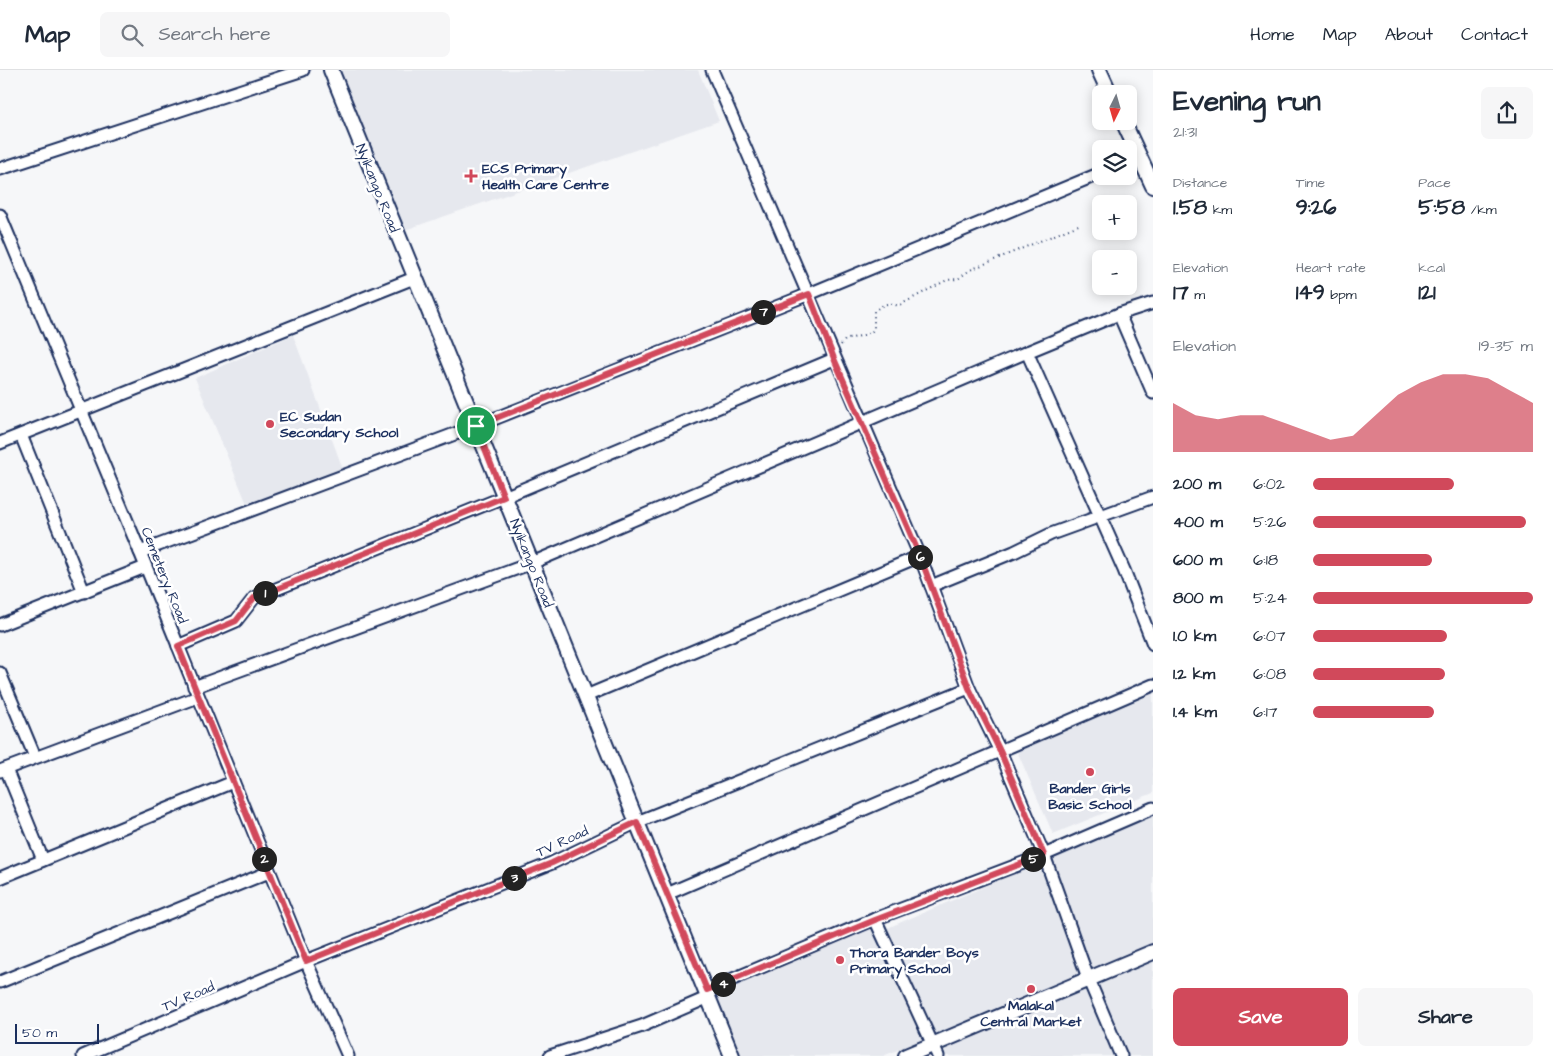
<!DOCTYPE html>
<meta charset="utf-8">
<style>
body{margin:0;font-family:"Architects Daughter",sans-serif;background:#f6f6f7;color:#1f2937;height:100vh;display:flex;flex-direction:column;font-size:19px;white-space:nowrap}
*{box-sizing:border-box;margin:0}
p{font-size:16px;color:#747a83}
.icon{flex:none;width:28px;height:28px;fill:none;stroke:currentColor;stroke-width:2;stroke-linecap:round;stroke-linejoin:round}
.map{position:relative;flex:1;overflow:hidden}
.drawer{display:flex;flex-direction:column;background:#fff;width:400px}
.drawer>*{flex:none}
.needle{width:32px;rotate:185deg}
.tools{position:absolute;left:1092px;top:15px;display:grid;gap:10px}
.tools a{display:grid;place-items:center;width:45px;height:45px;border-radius:8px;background:#fff;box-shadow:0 2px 12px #0003;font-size:25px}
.scale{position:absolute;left:15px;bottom:12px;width:84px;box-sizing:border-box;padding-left:5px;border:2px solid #1b2f5e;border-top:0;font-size:14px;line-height:18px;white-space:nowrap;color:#1b2f5e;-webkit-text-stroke:4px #fff;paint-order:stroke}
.pin{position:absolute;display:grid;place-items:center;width:42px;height:42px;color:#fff;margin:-21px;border:2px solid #fff;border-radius:50%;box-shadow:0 1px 5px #0007}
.km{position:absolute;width:25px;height:25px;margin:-12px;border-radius:50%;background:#222;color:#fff;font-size:14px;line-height:25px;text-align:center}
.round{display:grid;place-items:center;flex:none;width:52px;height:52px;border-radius:8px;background:#f6f6f7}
.overview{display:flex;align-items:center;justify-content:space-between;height:85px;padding:0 20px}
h1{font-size:28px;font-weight:700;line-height:38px}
.metrics{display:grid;grid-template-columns:repeat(3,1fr);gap:8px;height:85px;padding:5px 20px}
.metrics div{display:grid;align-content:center}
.metrics b{font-size:21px;font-weight:700}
.metrics small{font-size:14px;font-weight:400}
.metrics p{font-size:14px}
.chart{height:140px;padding:10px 20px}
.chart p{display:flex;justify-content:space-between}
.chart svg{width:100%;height:90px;margin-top:5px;fill:#d1495b;opacity:.7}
.button{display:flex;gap:10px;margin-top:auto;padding:10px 20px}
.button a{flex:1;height:58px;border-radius:8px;background:#d1495b;color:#fff;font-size:20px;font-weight:700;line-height:58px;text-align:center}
.button a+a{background:#f6f6f7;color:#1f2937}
ul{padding:0 20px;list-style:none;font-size:16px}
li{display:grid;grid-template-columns:80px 60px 1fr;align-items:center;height:38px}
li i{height:12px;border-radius:6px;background:#d1495b}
header{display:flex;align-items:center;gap:30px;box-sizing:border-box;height:70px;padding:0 25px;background:#fff;border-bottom:1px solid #e0e1e3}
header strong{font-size:24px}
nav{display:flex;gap:28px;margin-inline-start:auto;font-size:18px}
.search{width:350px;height:45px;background:#f6f6f7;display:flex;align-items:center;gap:12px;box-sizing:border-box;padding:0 18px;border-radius:8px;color:#747a83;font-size:19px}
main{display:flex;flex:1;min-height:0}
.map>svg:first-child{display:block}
.built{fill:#e6e8ee}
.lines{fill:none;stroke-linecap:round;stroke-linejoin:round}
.minor-casing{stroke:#1b2f5e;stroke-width:15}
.tertiary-casing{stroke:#1b2f5e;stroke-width:18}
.path{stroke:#1b2f5e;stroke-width:2;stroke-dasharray:1 4;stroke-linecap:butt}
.minor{stroke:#fff;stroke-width:11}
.tertiary{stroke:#fff;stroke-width:14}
.route-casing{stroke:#fff;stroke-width:10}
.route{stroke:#d1495b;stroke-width:6}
.poi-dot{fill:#d1495b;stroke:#fff;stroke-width:2}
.labels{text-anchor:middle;stroke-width:5;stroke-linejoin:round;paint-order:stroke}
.poi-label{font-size:14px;font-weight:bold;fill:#1b2f5e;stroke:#fff;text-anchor:start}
.street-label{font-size:14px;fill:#1b2f5e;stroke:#fff}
</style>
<header>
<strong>Map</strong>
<div class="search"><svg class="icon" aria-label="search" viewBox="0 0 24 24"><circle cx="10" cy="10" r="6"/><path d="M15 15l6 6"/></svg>Search here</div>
<nav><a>Home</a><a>Map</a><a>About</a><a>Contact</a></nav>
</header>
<main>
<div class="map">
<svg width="1153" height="986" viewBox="0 0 1153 986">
<rect width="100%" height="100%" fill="#f6f7f9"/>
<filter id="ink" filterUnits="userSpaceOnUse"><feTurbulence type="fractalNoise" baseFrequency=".02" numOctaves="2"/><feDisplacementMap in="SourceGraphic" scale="10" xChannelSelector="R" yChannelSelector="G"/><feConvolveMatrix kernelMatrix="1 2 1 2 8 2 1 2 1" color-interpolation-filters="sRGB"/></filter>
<g filter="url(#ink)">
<g class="built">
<polygon points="344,0 698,0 719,51 402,161 339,2"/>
<polygon points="293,265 343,399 247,434 195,308"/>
<polygon points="1153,624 1153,723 1053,764 1017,681"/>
<polygon points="1153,745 1153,986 914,986 931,978 885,859"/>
<polygon points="873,857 925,969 883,986 738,986 712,923"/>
</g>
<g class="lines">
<g class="minor-casing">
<g id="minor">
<polyline points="712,0 920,486 969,618 1000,681 1044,785 1088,908 1121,986"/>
<polyline points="1129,92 1140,87"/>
<polyline points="0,99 303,0"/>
<polyline points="0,145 140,482 306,891 348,986"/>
<polyline points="1119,244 1153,323"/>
<polyline points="1027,282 1124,500 1153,574"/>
<polyline points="21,365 84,522"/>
<polyline points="0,373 414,208"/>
<polyline points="140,482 476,356 809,224 1101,103"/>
<polyline points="931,516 1014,482 1051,464 1153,427"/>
<polyline points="0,555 145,497"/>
<polyline points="178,576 236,551 254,528 504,427 834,289"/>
<polyline points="0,603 35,687"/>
<polyline points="194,617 532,493 1027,282 1119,244 1153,233"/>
<polyline points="586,626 920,486"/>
<polyline points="6,699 43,790"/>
<polyline points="0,701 198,627"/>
<polyline points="0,808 233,712"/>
<polyline points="667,824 1153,615"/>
<polyline points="875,849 938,986"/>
<polyline points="0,912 269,802"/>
<polyline points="707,920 875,849 1044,785 1153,738"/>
<polyline points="83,986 306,891 552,793 637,752 969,618"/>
<polyline points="550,986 642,956 709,927"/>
</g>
</g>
<g class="tertiary-casing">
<g id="tertiary">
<polyline points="331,0 732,986"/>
<polyline points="1099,0 1110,24"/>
<polyline points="1123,51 1153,116"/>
<polyline points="906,986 1153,882"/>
</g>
</g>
<path class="path" d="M 841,275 L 845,270 L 871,263 L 874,258 L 874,241 C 883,235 888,231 898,236 L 947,210 L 958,209 L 970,200 L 1081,154"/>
<use href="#minor" class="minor"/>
<use href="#tertiary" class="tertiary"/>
</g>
</g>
<g class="lines" filter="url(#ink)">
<g class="route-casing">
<polygon id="route" points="809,224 835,291 920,486 969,618 1000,681 1044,785 875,850 707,920 637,752 552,793 306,891 178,576 236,551 254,528 504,427 476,356"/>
</g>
<use href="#route" class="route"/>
</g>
<g class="poi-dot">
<path d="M468.5 98.5h5v5h5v5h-5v5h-5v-5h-5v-5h5z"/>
<circle cx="270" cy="354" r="5"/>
<circle cx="1090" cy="702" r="5"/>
<circle cx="840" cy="890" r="5"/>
<circle cx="1031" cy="919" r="5"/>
</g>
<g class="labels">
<g class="poi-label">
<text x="482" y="103">ECS Primary<tspan x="482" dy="16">Health Care Centre</tspan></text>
<text x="280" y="351">EC Sudan<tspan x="280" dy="16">Secondary School</tspan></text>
<text x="1090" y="723" text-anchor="middle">Bander Girls<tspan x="1090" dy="16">Basic School</tspan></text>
<text x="850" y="887">Thora Bander Boys<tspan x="850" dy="16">Primary School</tspan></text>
<text x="1031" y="940" text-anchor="middle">Malakal<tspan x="1031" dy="16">Central Market</tspan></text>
</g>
<g class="street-label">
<text transform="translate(378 118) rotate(68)" y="5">Nyikango Road</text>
<text transform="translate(532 493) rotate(68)" y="5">Nyikango Road</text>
<text transform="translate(165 505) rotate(68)" y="5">Cemetery Road</text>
<text transform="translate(562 771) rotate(-25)" y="5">TV Road</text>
<text transform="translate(188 926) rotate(-23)" y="5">TV Road</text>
</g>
</g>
</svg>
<div class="tools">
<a><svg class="needle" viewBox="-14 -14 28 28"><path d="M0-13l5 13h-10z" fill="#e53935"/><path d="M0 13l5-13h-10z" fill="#747a83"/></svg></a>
<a><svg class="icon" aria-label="layers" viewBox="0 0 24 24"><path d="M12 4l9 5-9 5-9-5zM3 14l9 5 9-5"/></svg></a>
<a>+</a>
<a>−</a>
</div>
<div class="scale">50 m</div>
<div class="pin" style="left:476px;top:356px;background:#1e9e55"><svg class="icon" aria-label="arrive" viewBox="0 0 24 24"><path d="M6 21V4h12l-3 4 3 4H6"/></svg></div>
<b class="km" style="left:265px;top:523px">1</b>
<b class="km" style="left:264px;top:789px">2</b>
<b class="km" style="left:514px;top:808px">3</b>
<b class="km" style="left:723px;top:914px">4</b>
<b class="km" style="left:1033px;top:789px">5</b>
<b class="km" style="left:920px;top:487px">6</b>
<b class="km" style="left:763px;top:242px">7</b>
</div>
<section class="drawer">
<div class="overview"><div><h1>Evening run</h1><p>21:31</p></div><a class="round"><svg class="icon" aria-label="share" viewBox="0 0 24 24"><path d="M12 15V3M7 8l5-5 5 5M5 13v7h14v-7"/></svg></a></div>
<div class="metrics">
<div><p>Distance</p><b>1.58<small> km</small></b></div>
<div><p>Time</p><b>9:26</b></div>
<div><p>Pace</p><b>5:58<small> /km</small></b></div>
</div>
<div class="metrics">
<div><p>Elevation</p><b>17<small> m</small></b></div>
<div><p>Heart rate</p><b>149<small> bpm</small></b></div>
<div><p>kcal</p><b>121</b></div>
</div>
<div class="chart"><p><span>Elevation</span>19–35 m</p>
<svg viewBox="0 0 160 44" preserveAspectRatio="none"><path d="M0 44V20L10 26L20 28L30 26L40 26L50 30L60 34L70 38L80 36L90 26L100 16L110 10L120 6L130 6L140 8L150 14L160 20V44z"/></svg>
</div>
<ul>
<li><b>200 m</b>6:02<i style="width:64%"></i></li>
<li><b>400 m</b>5:26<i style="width:97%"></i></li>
<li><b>600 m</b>6:18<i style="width:54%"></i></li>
<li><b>800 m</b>5:24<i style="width:100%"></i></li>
<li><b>1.0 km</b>6:07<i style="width:61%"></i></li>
<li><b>1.2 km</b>6:08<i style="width:60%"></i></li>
<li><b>1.4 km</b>6:17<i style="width:55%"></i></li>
</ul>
<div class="button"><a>Save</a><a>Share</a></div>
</section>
</main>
